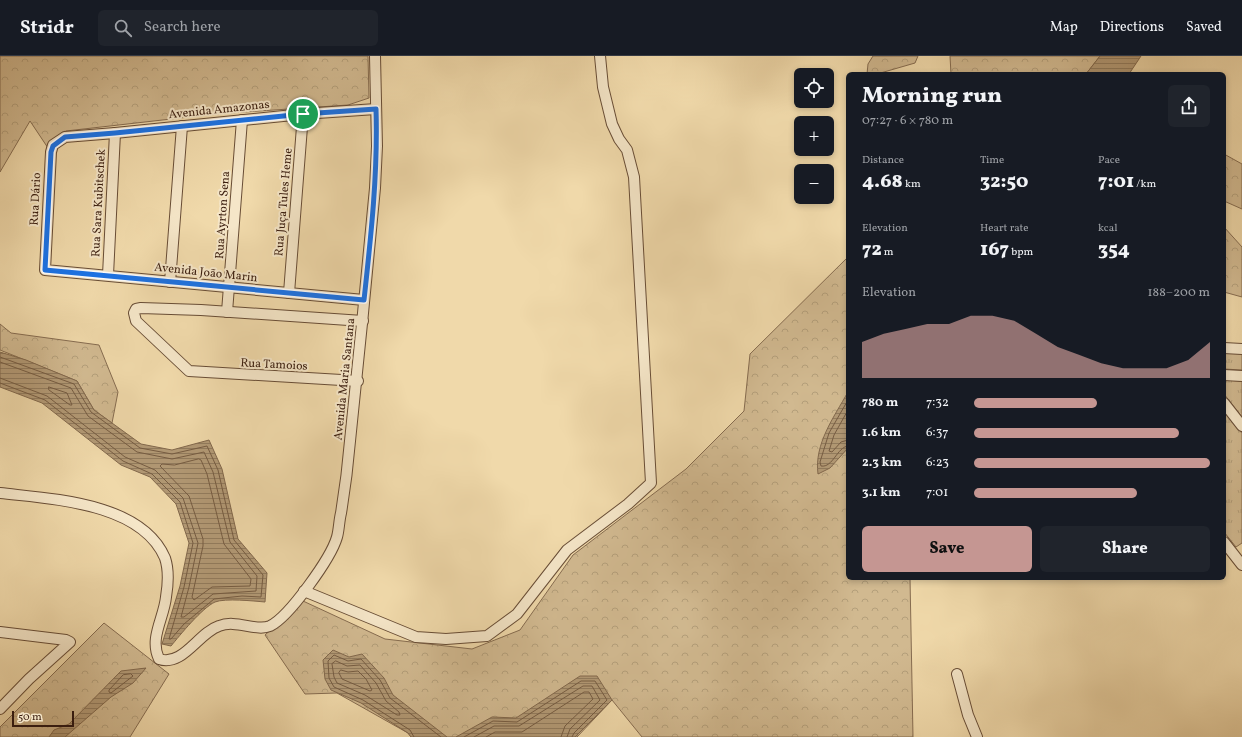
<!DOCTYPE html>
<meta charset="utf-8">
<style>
body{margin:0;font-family:Vollkorn,serif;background:#20242c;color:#f1f3f6;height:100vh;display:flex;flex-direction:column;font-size:15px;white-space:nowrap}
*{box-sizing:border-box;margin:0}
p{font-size:13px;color:#9ea1a6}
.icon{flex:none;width:22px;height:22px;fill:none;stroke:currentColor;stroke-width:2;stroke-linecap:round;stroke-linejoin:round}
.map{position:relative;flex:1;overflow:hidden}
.side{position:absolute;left:846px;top:16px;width:380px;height:508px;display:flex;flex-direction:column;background:#171b24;border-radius:6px;box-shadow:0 2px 6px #0003}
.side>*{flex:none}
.fabs{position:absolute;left:794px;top:12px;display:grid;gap:8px}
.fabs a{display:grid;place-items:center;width:40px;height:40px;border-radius:6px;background:#171b24;box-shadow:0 2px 6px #0003;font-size:20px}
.scale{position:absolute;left:12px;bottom:10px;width:62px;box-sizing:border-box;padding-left:4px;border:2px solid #3b1e0f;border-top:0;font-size:11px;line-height:14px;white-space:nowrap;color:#3b1e0f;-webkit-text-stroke:3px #f5e6c8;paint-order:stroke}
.pin{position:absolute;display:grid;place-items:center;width:34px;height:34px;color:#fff;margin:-17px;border:2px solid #fff;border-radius:50%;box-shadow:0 1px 4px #0007}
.round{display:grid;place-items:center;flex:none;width:42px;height:42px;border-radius:6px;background:#20242c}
.headline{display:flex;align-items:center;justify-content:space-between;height:68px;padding:0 16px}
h1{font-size:22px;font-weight:800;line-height:30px}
.stats{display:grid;grid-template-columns:repeat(3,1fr);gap:6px;height:68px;padding:4px 16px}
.stats div{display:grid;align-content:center}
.stats b{font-size:20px;font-weight:800}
.stats small{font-size:11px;font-weight:400}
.stats p{font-size:11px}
.chart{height:112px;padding:8px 16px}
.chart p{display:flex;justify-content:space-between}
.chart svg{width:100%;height:72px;margin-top:4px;fill:#c59692;opacity:.7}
.button{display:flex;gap:8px;margin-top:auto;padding:8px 16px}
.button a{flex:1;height:46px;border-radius:6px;background:#c59692;color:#111;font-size:16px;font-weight:800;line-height:46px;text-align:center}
.button a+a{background:#20242c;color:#f1f3f6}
ul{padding:0 16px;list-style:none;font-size:13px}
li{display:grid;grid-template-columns:64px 48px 1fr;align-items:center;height:30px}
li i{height:10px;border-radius:5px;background:#c59692}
header{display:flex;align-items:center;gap:24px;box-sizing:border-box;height:56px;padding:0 20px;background:#171b24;border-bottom:1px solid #363941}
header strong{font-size:19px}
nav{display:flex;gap:22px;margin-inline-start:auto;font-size:14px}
.search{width:280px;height:36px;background:#20242c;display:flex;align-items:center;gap:10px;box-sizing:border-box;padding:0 14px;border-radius:6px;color:#9ea1a6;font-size:15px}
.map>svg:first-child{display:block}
.grass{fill:url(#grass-tufts);stroke:#866c50}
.forest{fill:url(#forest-crowns);stroke:#866c50}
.water{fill:url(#water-rules);stroke:#82684c}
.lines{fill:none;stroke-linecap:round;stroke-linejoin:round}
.shore{stroke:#765c42;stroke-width:1}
.street-casing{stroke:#684d36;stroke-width:12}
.street{stroke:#f5e6c8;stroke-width:10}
.route-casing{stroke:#fff;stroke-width:8}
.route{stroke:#1a73e8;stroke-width:5}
.labels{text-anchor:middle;stroke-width:4;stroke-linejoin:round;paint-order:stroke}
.street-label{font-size:12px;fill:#3b1e0f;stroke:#f5e6c8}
</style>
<header>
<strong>Stridr</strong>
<div class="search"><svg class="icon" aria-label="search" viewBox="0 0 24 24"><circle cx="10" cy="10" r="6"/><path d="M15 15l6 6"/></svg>Search here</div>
<nav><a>Map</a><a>Directions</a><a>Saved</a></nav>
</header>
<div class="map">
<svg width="1242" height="681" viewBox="0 0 1242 681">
<defs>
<pattern id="grass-tufts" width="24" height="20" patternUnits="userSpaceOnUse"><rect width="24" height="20" fill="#d1b990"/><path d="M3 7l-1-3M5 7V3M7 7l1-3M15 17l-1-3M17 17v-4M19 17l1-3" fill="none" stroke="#b49f7b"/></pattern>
<pattern id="forest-crowns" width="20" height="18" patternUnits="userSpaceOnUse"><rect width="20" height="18" fill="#d1b990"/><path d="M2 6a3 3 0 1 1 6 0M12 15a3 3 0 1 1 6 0" fill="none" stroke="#b49f7b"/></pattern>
<pattern id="water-rules" width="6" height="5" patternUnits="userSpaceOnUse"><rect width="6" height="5" fill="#b29975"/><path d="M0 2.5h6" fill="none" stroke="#927c5e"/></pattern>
</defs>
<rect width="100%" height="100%" fill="#f0d9aa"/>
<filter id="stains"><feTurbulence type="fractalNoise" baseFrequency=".005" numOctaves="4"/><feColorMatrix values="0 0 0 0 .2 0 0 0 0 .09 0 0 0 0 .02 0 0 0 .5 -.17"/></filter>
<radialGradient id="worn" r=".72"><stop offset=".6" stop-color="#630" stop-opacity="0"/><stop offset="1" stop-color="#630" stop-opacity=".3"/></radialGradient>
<g class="grass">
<polygon points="1224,296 1242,297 1242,314 1224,313"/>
<polygon points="1224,324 1242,325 1242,361 1224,338"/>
<polygon points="1224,354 1242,377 1242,487 1236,491 1224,476"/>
</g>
<g class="forest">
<polygon points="0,0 368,0 369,42 348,49 215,58 66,75 48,92 30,65 0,116"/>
<polygon points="873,0 918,0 915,7 877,18 867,18 868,8"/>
<polygon points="950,0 1100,0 1086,18 951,18"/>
<polygon points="1224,98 1242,108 1242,153 1224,145"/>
<polygon points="1224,171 1242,191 1242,241 1224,236"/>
<polygon points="848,201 848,522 910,522 913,681 642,681 612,644 577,681 411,681 408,677 337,637 305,638 265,579 303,545 385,583 472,593 520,574 573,499 686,413 744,355 750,298"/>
<polygon points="0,268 11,277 99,289 118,336 112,367 94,354 77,325 0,294"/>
<polygon points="104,567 169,618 130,681 0,681 0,671"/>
</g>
<g class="water">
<polygon points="1100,0 1141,0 1129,18 1086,18"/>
<path d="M 0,296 L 26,304 L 77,325 L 94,354 L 141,388 L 172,394 L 209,384 L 222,413 L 238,483 L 267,517 L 265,546 C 254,545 225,542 215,546 C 202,552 180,579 171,590 L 162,588 L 180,530 L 189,487 L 176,448 L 150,421 L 121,409 L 42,347 L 0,331 Z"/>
<path d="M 848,336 L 848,392 L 830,412 L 818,418 C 814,388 834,361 848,336 Z"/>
<polygon points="333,594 349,601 362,598 384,622 393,639 447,681 411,681 408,677 361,647 331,634 325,623 323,604"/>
<polygon points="146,612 133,627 111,641 65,681 49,681 54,674 69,668 121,615"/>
<polygon points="580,620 597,620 612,644 575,681 456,681 492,661 516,662"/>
</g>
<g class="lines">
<g class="shore">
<polyline points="0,301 74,328 91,356 140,392 172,398 207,390 218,414 234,484 263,519 261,541 242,540 214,543 184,568 171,583 169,583 184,531 193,487 180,446 152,418 123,405 45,344 0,327"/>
<polyline points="0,306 71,332 88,360 137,396 172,403 204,396 213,416 230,486 257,520 256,535 213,538 184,561 181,561 189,531 198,487 183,442 155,414 125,401 47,340 0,322"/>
<polygon points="49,331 67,337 72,349 70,349 49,334"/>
<path d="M 848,344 L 829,377 L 820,406 L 821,410 C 833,412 837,391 848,390"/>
<polyline points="848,354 834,379 829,395 832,396 841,386 848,384"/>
<polygon points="199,403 201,404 207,418 224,488 251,523 250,530 212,531 194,544 192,541 203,490 203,483 189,440 160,410 162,408 174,409"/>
<polygon points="336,605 347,610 360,609 376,627 386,645 399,656 400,659 397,659 365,639 337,627 334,621 332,608"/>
<polygon points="341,614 348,616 358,615 366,623 372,634 370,635 342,623 339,617"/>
<polygon points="131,618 133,620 111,637 109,636 109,634 123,619"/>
<polyline points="414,681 410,674 363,644 334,631 329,622 328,605 334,599 348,605 361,603 380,624 390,642 441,681"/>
<polyline points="464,681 493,665 517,666 581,625 595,625 607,644 574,677 572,681"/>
<polyline points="474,681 494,670 519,670 583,630 592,630 600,644 570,673 567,681"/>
<polyline points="486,681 495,676 522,676 584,636 589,636 593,643 565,670 561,681"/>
</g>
<g class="street-casing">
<g id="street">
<polyline points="108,219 115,77"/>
<polyline points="170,226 182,70"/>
<polyline points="289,237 303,58"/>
<polyline points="364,244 45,214 51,96 53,89 65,81 115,77 303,58 376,53"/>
<polyline points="227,256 242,64"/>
<polyline points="1224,292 1242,293"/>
<polyline points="1224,319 1242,320"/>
<polyline points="358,325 189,315 136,265 134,257 136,253 141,252 201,254 363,265"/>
<polyline points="1224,347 1242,370"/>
<path d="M 0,437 C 51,443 141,446 165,502 C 169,514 168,529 166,541 C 164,562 149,582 159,603 C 183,611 198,577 219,570 C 236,563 256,576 270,570 C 289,561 331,502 337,481 C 339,474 339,465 341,457 C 345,433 348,409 350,385 C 359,301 367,216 375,132 L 377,90 L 375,0"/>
<polyline points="1224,486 1242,509"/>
<polyline points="304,535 416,581 446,583 487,580 517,558 567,494 628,448 651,427 634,121 627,94 619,83 612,68 603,31 600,0"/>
<polyline points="0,576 66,584 70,586 29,623 0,653"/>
<polyline points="957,618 968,659 977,681"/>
</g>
</g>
<use href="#street" class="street"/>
</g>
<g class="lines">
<g class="route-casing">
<path id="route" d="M 376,53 C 378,117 371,180 364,244 L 45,214 L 51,96 L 53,90 L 65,81 L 115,77 L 303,58 Z"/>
</g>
<use href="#route" class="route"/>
</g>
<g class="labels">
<g class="street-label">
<text transform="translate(219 53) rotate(-6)" y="4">Avenida Amazonas</text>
<text transform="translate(35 143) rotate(-87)" y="4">Rua Dário</text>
<text transform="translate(283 146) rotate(-85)" y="4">Rua Juça Tules Heme</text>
<text transform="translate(98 147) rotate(-87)" y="4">Rua Sara Kubitschek</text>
<text transform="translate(222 159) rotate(-86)" y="4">Rua Ayrton Sena</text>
<text transform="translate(206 216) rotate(6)" y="4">Avenida João Marin</text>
<text transform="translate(274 308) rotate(3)" y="4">Rua Tamoios</text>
<text transform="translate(344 323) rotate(-84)" y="4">Avenida Maria Santana</text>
</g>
</g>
<rect width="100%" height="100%" filter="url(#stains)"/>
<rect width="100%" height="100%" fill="url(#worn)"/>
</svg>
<div class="fabs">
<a><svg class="icon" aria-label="locate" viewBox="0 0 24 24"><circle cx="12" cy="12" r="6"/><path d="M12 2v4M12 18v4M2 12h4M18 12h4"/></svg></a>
<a>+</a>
<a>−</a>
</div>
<div class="scale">50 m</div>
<div class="pin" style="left:303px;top:58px;background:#1e9e55"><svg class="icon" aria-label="arrive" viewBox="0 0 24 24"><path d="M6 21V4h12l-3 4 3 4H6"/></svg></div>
<section class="side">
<div class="headline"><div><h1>Morning run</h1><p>07:27 · 6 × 780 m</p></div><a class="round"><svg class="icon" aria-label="share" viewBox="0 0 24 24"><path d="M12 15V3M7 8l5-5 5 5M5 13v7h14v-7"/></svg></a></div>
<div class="stats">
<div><p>Distance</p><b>4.68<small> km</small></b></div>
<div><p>Time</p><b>32:50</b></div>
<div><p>Pace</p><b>7:01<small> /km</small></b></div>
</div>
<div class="stats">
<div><p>Elevation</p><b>72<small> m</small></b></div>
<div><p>Heart rate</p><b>167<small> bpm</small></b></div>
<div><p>kcal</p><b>354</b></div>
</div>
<div class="chart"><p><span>Elevation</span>188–200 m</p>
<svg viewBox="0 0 160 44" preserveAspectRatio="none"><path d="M0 44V22L10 17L20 14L30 11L40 11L50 6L60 6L70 9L80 17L90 25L100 30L110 35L120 38L130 38L140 38L150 33L160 22V44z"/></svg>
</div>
<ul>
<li><b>780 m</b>7:32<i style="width:52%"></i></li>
<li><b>1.6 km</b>6:37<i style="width:87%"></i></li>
<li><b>2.3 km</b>6:23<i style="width:100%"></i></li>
<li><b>3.1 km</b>7:01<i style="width:69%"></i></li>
</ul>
<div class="button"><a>Save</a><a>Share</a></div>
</section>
</div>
